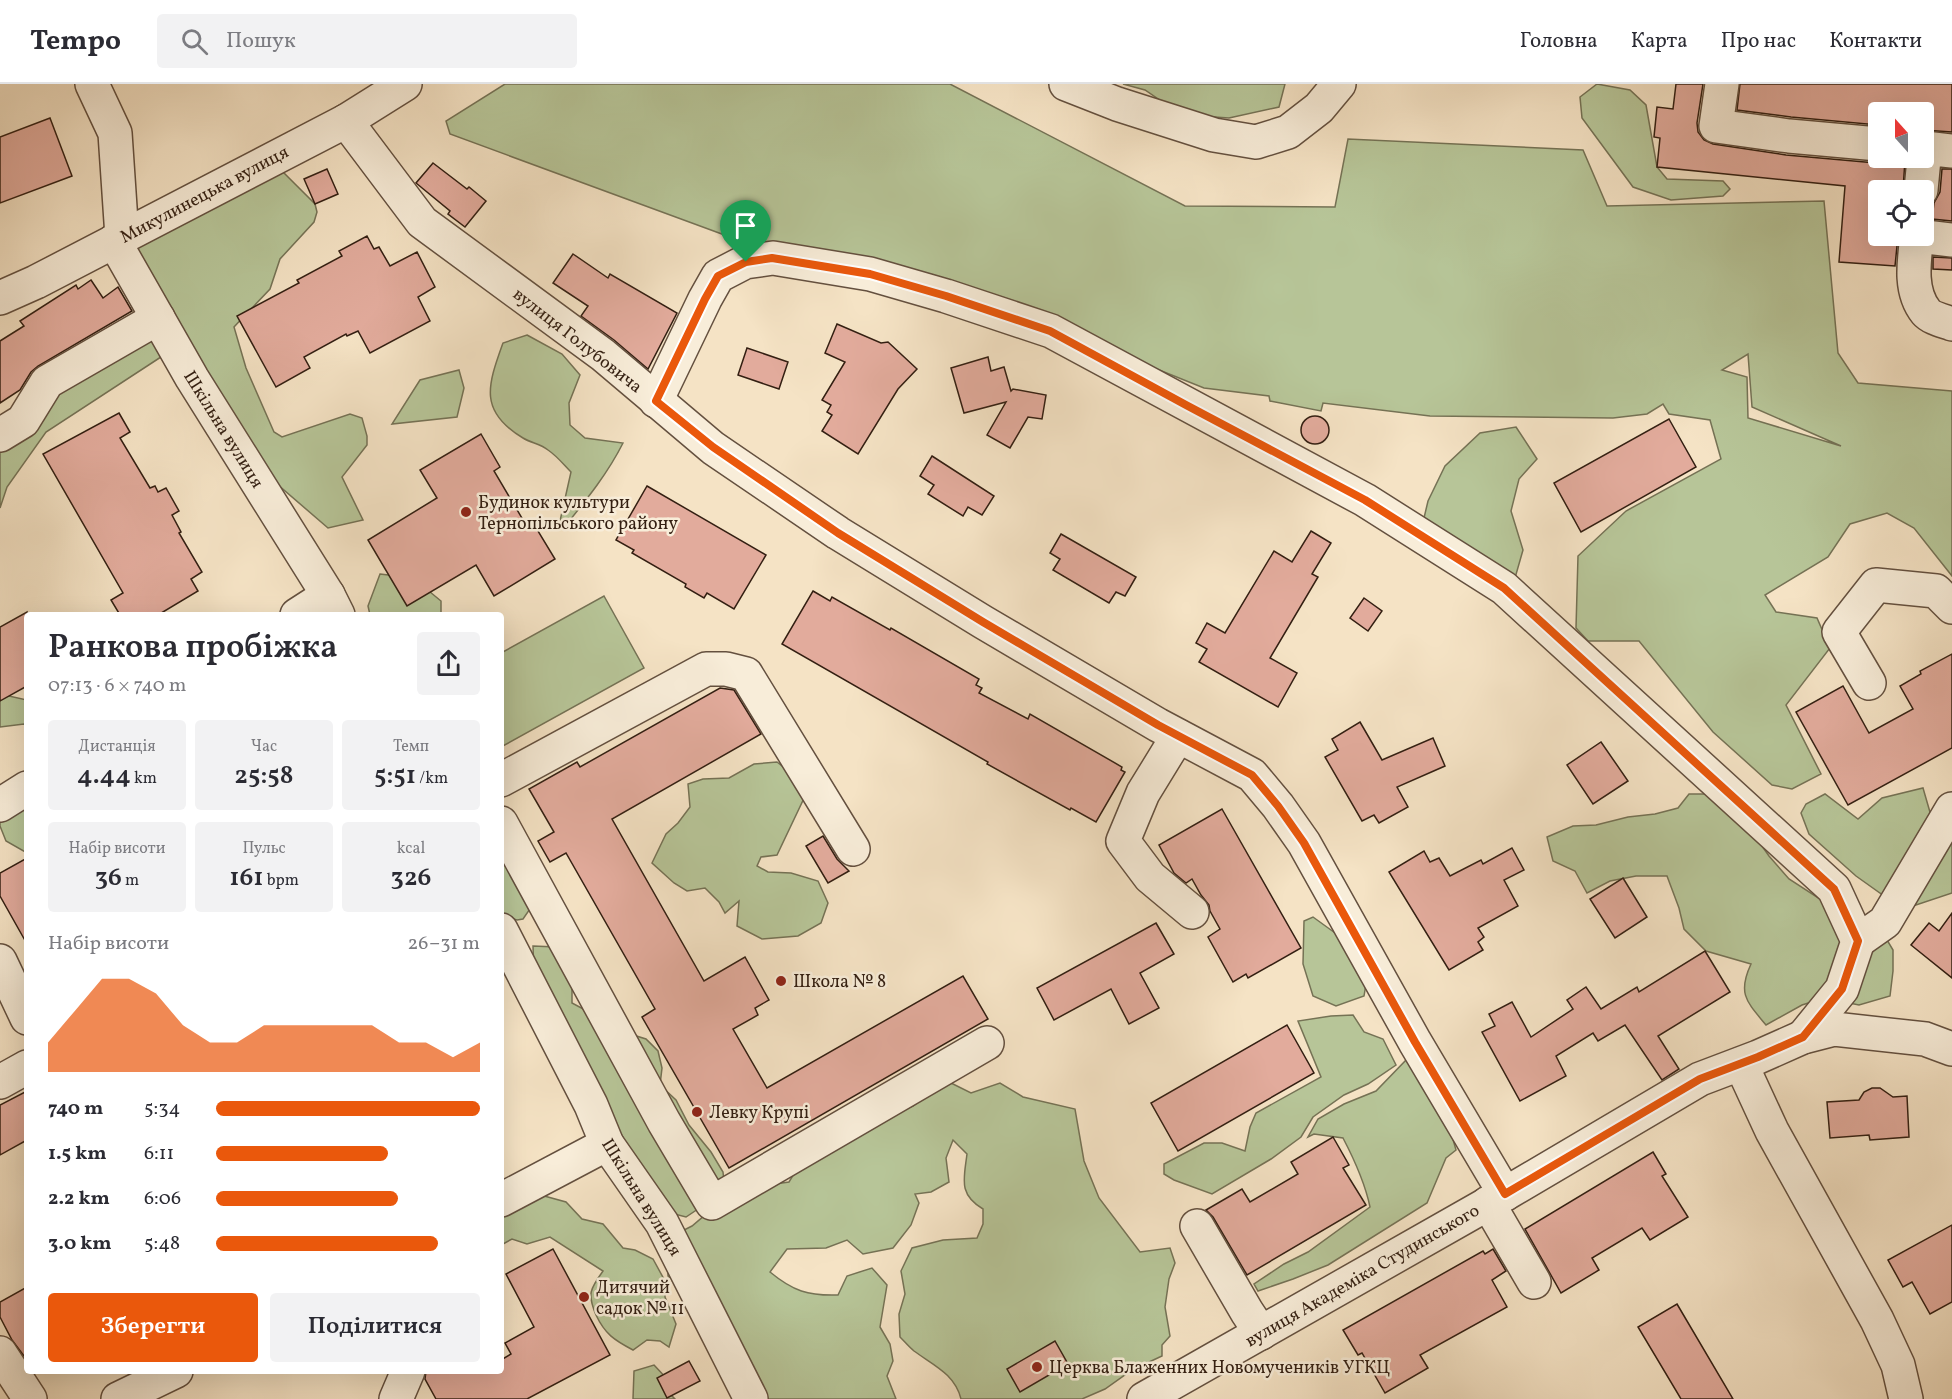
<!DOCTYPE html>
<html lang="uk">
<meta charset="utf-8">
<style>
body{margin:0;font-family:Vollkorn,serif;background:#f2f2f3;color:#2b2b33;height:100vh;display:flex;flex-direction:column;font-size:22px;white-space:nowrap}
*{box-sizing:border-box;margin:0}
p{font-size:20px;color:#7c7c81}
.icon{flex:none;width:33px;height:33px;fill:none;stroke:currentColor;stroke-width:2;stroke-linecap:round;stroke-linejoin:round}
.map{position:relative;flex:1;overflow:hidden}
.details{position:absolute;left:24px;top:528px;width:480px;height:762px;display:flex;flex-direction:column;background:#fff;border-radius:6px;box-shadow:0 6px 24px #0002}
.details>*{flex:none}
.needle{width:39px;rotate:339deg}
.controls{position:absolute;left:1868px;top:18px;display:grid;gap:12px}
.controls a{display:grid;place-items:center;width:66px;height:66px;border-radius:6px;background:#fff;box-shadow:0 6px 24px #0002;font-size:30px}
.pin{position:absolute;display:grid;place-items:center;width:51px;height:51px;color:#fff;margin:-62px -26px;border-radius:50% 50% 50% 0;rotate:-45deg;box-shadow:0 0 6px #0007}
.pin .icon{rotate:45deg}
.round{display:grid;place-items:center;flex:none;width:63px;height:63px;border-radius:6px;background:#f2f2f3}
.overview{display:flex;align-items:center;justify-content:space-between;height:102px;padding:0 24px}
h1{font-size:33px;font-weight:600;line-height:45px}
.metrics{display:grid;grid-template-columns:repeat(3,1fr);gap:9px;height:102px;padding:6px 24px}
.metrics div{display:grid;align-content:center;border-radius:6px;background:#f2f2f3;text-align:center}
.metrics b{font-size:26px;font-weight:600}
.metrics small{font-size:16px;font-weight:400}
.metrics p{font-size:16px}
.chart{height:168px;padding:12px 24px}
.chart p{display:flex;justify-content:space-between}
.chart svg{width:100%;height:108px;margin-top:6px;fill:#ea580c;opacity:.7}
.primary-button{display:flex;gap:12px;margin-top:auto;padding:12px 24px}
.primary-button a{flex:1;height:69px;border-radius:6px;background:#ea580c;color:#fff;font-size:24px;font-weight:600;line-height:69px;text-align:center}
.primary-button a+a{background:#f2f2f3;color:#2b2b33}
ul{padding:0 24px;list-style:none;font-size:20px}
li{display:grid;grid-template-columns:96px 72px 1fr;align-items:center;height:45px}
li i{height:15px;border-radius:8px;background:#ea580c}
header{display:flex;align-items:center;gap:36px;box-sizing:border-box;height:84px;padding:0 30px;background:#fff;border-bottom:2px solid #e1e1e2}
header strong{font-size:28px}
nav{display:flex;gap:33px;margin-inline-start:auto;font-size:21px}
.search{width:420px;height:54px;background:#f2f2f3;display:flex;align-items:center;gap:15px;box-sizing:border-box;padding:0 21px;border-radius:6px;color:#7c7c81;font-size:22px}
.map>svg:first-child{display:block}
.green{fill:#b7c598;stroke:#757255;stroke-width:1.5;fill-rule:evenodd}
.building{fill:#e2ab9c;stroke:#331f12;stroke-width:1.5}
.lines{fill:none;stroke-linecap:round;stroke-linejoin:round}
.minor-casing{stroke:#64503f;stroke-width:36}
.minor{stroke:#f8edd9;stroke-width:33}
.route-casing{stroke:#fff;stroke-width:12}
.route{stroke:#ea580c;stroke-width:8}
.poi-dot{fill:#8f2418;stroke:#f8edd9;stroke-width:2}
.labels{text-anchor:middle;stroke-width:5;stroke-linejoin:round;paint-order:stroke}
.street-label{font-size:18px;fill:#331f12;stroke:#f8edd9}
.poi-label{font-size:18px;fill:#331f12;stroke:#f8edd9;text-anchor:start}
</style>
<header>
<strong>Tempo</strong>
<div class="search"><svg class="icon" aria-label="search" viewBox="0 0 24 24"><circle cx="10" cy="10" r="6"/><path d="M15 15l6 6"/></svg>Пошук</div>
<nav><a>Головна</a><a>Карта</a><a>Про нас</a><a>Контакти</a></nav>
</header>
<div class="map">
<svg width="1952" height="1315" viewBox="0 0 1952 1315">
<rect width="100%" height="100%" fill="#f5e3c5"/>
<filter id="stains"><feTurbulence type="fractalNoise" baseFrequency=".00333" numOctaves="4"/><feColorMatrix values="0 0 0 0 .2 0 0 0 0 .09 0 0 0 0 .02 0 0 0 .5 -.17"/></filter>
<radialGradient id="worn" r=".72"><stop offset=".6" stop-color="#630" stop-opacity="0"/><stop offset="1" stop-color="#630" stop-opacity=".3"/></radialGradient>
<g class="green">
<path d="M 505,0 L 950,0 L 1185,122 L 1335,123 L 1348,55 L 1583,66 L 1607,122 L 1824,117 L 1838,269 L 1858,299 L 1952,307 L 1952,492 L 1914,444 L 1887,429 L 1850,440 L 1828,473 L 1765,511 L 1776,528 L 1817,534 L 1830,564 L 1786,621 L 1821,690 L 1792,705 L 1772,701 L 1713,648 L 1639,557 L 1588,557 L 1576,544 L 1578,472 L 1626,427 L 1721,375 L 1710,336 L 1669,330 L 1663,320 L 1647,330 L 1613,334 L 1430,332 L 1323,319 L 1321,327 L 1270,317 L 1269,312 L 1204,304 L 997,221 L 749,160 L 450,50 L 446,37 ZM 1748,270 L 1752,323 L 1841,362 L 1748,334 L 1747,293 L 1722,286 Z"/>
<polygon points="1123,0 1285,0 1279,23 1229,34 1199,32 1167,21 1145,6"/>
<polygon points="1597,0 1630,6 1646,21 1657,83 1667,95 1723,97 1730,105 1723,112 1671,116 1633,103 1582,34 1580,13"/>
<polygon points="281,86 315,120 317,128 314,138 280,175 270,205 234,243 246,284 274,348 282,353 350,330 362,334 367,352 367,361 342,393 363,436 328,444 248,375 130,170 161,144"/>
<polygon points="163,244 164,271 46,348 7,403 0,424 0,349 100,281"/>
<path d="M 527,251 L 562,270 L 580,291 L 569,319 L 570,341 L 585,354 L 623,359 C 608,389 587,415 566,441 L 560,437 L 571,388 C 564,381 557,372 548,366 C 541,360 531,359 523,354 C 478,327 488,301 503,259 Z"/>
<polygon points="459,286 464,304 457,333 392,340 420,296"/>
<polygon points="1516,343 1537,375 1519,395 1511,427 1523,466 1513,501 1424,434 1428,417 1445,382 1480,349"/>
<polygon points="380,490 413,494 441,517 441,531 370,531 368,522"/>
<polygon points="604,512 644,584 501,663 501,569"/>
<polygon points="0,610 27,616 27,641 24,640 0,643"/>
<polygon points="777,678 796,693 806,710 777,771 761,773 757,782 768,788 791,789 818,797 828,819 821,839 798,852 762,855 737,842 739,817 725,829 719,818 705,804 687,807 674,799 652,779 666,750 678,739 690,723 688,700 703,695 729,694 754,680"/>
<polygon points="27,700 27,769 6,757 0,742 0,713"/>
<polygon points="1923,704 1934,742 1952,749 1952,809 1913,822 1894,819 1856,792 1809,750 1801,729 1806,720 1825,710 1858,735 1882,714"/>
<path d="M 1689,710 L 1706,710 L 1736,725 L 1769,772 L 1789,795 L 1860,841 L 1883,849 L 1893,866 L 1893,887 L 1890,912 L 1859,921 L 1824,914 L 1802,921 L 1766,941 C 1747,918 1737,910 1751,880 L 1706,867 L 1684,845 L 1679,824 L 1667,792 L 1636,792 L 1610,797 L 1587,809 L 1575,787 L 1553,777 L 1547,753 L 1573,742 L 1596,741 L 1628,733 L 1655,730 L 1678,724 Z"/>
<polygon points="501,730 532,822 523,835 517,836 502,832 501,830"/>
<polygon points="1313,833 1342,854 1369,882 1364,912 1336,922 1313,912 1303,880 1304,837"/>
<polygon points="533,862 556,863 572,892 572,919 630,950 646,955 658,967 662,984 660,1001 676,1016 689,1041 711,1068 723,1088 725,1107 686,1133 659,1126 534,891"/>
<polygon points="1353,931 1364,948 1383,955 1396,981 1368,1000 1344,1011 1313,1033 1301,1053 1271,1075 1212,1110 1174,1096 1164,1090 1164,1080 1204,1059 1222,1059 1245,1067 1250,1043 1256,1029 1321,993 1298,937 1331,932"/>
<path d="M 1408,974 L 1447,1034 L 1456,1066 L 1446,1074 L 1427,1119 L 1328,1181 L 1293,1195 L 1258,1207 L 1254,1200 L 1284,1180 L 1308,1168 L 1370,1123 C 1365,1099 1354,1075 1343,1054 L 1314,1050 L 1308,1053 L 1318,1035 L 1344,1020 L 1376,1007 Z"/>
<path d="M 951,999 L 971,1009 L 1000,999 L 1023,1013 L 1075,1025 L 1084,1077 L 1099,1114 L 1140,1168 L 1170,1164 L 1175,1179 L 1169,1195 L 1165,1223 L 1170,1252 L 1162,1261 L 1162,1272 L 1132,1286 L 1105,1305 L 1082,1315 L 961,1315 C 955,1290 933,1281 914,1267 C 909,1263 905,1258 900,1253 L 899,1230 L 905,1210 L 901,1187 L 912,1164 L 943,1156 L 977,1154 L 983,1140 L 983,1125 C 958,1110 964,1095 967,1070 L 953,1056 L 946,1074 L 949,1098 L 931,1108 L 915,1110 L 919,1119 L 911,1141 L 893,1164 L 863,1170 L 847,1156 L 826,1164 L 787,1165 L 770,1188 C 793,1207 808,1212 838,1211 L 847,1192 L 872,1184 L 887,1201 L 880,1243 L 890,1260 L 893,1277 L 887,1292 L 896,1315 L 734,1315 L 686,1211 L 668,1192 L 668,1176 L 678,1149 L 692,1142 L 711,1126 L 761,1102 L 789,1098 L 798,1083 L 880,1034 L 913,1022 L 937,1003 Z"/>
<path d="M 537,1110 L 566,1118 L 582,1135 L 603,1140 L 623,1164 L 635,1166 L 653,1175 L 665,1197 L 665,1213 L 676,1240 L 669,1263 L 660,1257 L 647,1256 L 633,1266 C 614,1256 605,1250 596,1231 C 587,1210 590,1205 603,1187 L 550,1153 L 527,1160 L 512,1155 L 503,1160 L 501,1171 L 501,1125 Z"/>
<polygon points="654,1281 669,1297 669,1309 675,1315 633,1315 634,1287"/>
</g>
<g class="building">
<polygon points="1676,0 1703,0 1697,39 1698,48 1704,56 1713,60 1786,71 1876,79 1888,75 1905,76 1903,106 1878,106 1878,152 1898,152 1895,182 1839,178 1845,102 1657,83 1660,54 1654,53 1657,23 1673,25"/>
<polygon points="1740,0 1952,0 1952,48 1923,46 1923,28 1878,28 1878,41 1791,33 1737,26"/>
<polygon points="50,34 72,92 0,119 0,53"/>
<polygon points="433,79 467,105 469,103 486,117 465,143 448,130 450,127 416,99"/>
<polygon points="327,85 338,110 315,120 304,95"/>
<polygon points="1942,85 1952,85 1952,137 1932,135 1934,119 1940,108"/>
<polygon points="367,152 374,165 379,163 390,182 417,168 435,203 418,213 430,237 370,269 358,247 347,252 346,250 304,273 310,284 276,303 237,232 299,199 297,196 342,172 339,167"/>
<polygon points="573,170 608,194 610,190 677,229 648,285 614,256 581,232 588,222 553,199"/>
<polygon points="1933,173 1952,174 1952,186 1933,185"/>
<polygon points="91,196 103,214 118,203 132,227 38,282 31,288 20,306 0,319 0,257 24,242 20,237 76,201 78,205"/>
<polygon points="837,240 881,259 888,258 917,285 898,305 858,370 822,347 832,331 827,328 831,321 822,316 845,278 825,269"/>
<polygon points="747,264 788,278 779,305 738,291"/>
<polygon points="988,273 991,287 1004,283 1011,307 1013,305 1046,311 1042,335 1028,333 1010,364 987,351 1006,318 964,329 951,284"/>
<polygon points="119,329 130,348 120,354 150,404 155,402 158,408 166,404 179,427 172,431 181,448 179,449 202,488 191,495 198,507 158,531 120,531 111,516 123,509 43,370"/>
<circle cx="1315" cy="346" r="14"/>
<polygon points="1669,335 1696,383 1581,448 1554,399"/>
<polygon points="481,350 500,383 494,387 529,446 535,442 555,475 494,512 476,481 407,522 368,456 437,414 420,386"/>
<polygon points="932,372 994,412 982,431 968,423 963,432 928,410 934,401 920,392"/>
<polygon points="647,402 766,471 734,525 707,509 704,514 685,503 686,500 632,469 634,466 616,456"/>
<polygon points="1311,447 1331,459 1312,490 1318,493 1270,574 1297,589 1278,623 1199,578 1207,565 1196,559 1207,539 1225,549 1274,467 1292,478"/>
<polygon points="1061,450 1136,493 1125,512 1116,508 1109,519 1053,486 1060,475 1050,469"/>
<polygon points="813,507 830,517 832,513 890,546 891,544 979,595 976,601 982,604 979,609 1028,635 1030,630 1122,683 1121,686 1125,688 1096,738 1071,724 1070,726 987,680 988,678 782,560"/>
<polygon points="1364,514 1382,527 1368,547 1350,534"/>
<polygon points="27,528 27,602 0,617 0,543"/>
<polygon points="1952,570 1952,664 1848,721 1796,628 1843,602 1869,649 1913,625 1900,602 1921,590 1920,587"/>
<polygon points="720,604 734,606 761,650 612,735 704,897 745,873 769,916 755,924 758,931 733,945 767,1004 963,892 988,935 729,1084 642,933 655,925 566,769 550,778 538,757 554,748 529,705 577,678 580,683"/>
<polygon points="1360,638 1382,676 1433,654 1445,682 1397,703 1408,723 1379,739 1374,731 1362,737 1325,673 1338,666 1332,655"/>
<polygon points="1601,658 1628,697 1593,720 1567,681"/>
<polygon points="1222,725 1301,864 1248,894 1246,890 1233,898 1208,853 1220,845 1210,827 1209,821 1201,811 1192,795 1186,799 1174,789 1159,761"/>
<polygon points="823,752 837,775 849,787 828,799 806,762"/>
<polygon points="1512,764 1524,786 1504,796 1518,822 1478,844 1484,853 1478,858 1483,866 1449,886 1389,788 1424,767 1430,778 1439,774 1450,792 1481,776 1483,780"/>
<polygon points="27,774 27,860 0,812 0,789"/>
<polygon points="1623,794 1647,833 1615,854 1590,815"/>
<polygon points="1952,829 1952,894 1911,861 1929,839 1939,847"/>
<polygon points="1156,839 1174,870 1140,889 1159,924 1129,940 1111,905 1054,936 1037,904"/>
<polygon points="1705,867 1730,908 1658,952 1679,985 1662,996 1625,941 1598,957 1593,949 1556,972 1566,992 1520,1017 1482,948 1495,942 1489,930 1512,918 1531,953 1573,925 1567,916 1586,903 1601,925 1637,903 1639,908"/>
<polygon points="1287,941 1314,989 1178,1067 1151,1019"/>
<polygon points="1872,1004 1880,1004 1893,1013 1907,1012 1909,1053 1870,1056 1869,1051 1830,1054 1827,1018 1859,1016 1864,1008"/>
<polygon points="27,1007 27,1056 0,1071 0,1021"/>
<polygon points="1333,1053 1349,1081 1343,1084 1366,1121 1247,1191 1213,1133 1206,1126 1242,1105 1250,1118 1298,1090 1291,1078"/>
<polygon points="1653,1068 1666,1090 1662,1092 1688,1133 1650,1156 1642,1144 1592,1174 1599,1186 1561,1209 1525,1145"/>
<polygon points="1952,1141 1952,1218 1930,1230 1912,1198 1903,1203 1888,1176"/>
<polygon points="553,1165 610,1271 527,1315 436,1315 425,1295 426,1287 501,1287 501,1276 511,1270 505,1259 534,1243 506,1190"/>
<polygon points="1493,1165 1506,1187 1492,1196 1507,1223 1420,1271 1428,1284 1385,1309 1362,1269 1358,1271 1343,1246 1483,1167 1485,1170"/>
<polygon points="27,1203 27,1276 12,1256 0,1233 0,1218"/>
<polygon points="1677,1220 1733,1315 1681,1315 1638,1243"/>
<polygon points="1055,1257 1068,1280 1020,1308 1007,1285"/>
<polygon points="689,1277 700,1297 667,1314 657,1294"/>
</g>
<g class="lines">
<g class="minor-casing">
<g id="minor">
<polyline points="92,0 115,49 122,153"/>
<polyline points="1066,0 1117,20 1214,51 1256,58 1288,48 1319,24 1339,0"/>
<polyline points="1722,0 1716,42 1789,52 1878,60"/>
<polyline points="346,37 422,138 603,271 713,364 838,449 983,538 1158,641 1252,691 1278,722 1304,759 1415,958 1505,1110"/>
<polyline points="1921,106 1925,64 1952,67"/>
<path d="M 1917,152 C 1914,177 1909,207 1926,228 C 1931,234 1944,237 1952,240"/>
<polyline points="1917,152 1952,156"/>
<polyline points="114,157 192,294 328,511 338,531"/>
<polyline points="0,214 36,198 346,37 405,0"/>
<polyline points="656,317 705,215 718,192 745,178 773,174 870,190 946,212 1051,247 1365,416 1504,504 1834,805 1858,857 1842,905 1803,953"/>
<polyline points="0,351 23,337 47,298 158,234"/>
<polyline points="297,531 328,511"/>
<polyline points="1869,599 1839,548 1876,501 1936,507 1952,523"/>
<polyline points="1178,652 1143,709 1123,757 1150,793 1192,828"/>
<polyline points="501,696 706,585 726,585 746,590 853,765"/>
<polyline points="0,721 27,704"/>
<polyline points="501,739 664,1038 712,1119 987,959"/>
<polyline points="501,846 591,1021 607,1060 662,1139 751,1315"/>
<polyline points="1858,857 1885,838 1952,725"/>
<polyline points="0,877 27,934"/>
<polyline points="1741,980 1772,1047 1877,1236 1898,1281 1906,1315"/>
<polyline points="0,998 27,983"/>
<polyline points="501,1116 607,1060"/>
<polyline points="1488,1119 1534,1198"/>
<polyline points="1197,1142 1247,1228 1261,1249"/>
<polyline points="0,1269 30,1315"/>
<polyline points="118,1315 176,1287"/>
<polyline points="396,1315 408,1287"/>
<polyline points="1144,1315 1505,1110 1700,995 1758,973 1803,953 1834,945 1925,955 1952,965"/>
</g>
</g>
<use href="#minor" class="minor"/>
</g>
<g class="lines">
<g class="route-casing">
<polygon id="route" points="772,174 870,190 946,212 1050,247 1186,321 1365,416 1504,504 1834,805 1858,857 1842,905 1803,953 1758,973 1700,995 1505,1110 1415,958 1304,759 1278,722 1252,691 1158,641 983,538 838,449 713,363 656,317 705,215 718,192 746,178"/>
</g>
<use href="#route" class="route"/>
</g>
<g class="poi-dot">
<circle cx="466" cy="428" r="6"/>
<circle cx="781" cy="897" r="6"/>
<circle cx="697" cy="1028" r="6"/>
<circle cx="584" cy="1213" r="6"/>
<circle cx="1037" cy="1283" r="6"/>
</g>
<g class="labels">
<g class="street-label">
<text transform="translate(204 110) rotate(-28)" y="6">Микулинецька вулиця</text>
<text transform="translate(578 256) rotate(38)" y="6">вулиця Голубовича</text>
<text transform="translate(224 345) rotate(58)" y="6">Шкільна вулиця</text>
<text transform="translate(642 1113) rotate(58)" y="6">Шкільна вулиця</text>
<text transform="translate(1362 1191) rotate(-30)" y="6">вулиця Академіка Студинського</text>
</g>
<g class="poi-label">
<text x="478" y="424">Будинок культури<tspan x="478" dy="21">Тернопільського району</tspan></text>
<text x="793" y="903">Школа № 8</text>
<text x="709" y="1034">Левку Крупі</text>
<text x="596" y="1209">Дитячий<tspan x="596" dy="21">садок № 11</tspan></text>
<text x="1049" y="1289">Церква Блаженних Новомучеників УГКЦ</text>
</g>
</g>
<rect width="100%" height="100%" filter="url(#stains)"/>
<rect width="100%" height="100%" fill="url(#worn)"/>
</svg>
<div class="controls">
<a><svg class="needle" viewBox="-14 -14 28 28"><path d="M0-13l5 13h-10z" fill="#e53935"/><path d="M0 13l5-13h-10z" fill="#7c7c81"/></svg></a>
<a><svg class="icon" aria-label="locate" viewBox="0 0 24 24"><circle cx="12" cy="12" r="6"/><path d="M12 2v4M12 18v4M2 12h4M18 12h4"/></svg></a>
</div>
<div class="pin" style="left:746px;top:178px;background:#1e9e55"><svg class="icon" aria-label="arrive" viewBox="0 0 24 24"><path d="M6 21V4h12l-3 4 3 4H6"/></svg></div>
<section class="details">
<div class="overview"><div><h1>Ранкова пробіжка</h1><p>07:13 · 6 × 740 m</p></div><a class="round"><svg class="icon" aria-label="share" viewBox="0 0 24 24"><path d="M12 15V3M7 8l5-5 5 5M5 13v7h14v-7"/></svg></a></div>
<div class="metrics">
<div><p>Дистанція</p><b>4.44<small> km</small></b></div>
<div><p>Час</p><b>25:58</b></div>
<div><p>Темп</p><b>5:51<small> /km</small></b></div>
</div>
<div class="metrics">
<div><p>Набір висоти</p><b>36<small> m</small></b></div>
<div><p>Пульс</p><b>161<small> bpm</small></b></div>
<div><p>kcal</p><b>326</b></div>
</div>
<div class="chart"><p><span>Набір висоти</span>26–31 m</p>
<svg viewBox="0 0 160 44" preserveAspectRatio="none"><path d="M0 44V32L10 19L20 6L30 6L40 12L50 25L60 32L70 32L80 25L90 25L100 25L110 25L120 25L130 32L140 32L150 38L160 32V44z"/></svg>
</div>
<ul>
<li><b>740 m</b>5:34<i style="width:100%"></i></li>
<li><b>1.5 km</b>6:11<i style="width:65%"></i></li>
<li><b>2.2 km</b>6:06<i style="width:69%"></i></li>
<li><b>3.0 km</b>5:48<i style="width:84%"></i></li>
</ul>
<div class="primary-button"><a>Зберегти</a><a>Поділитися</a></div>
</section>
</div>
